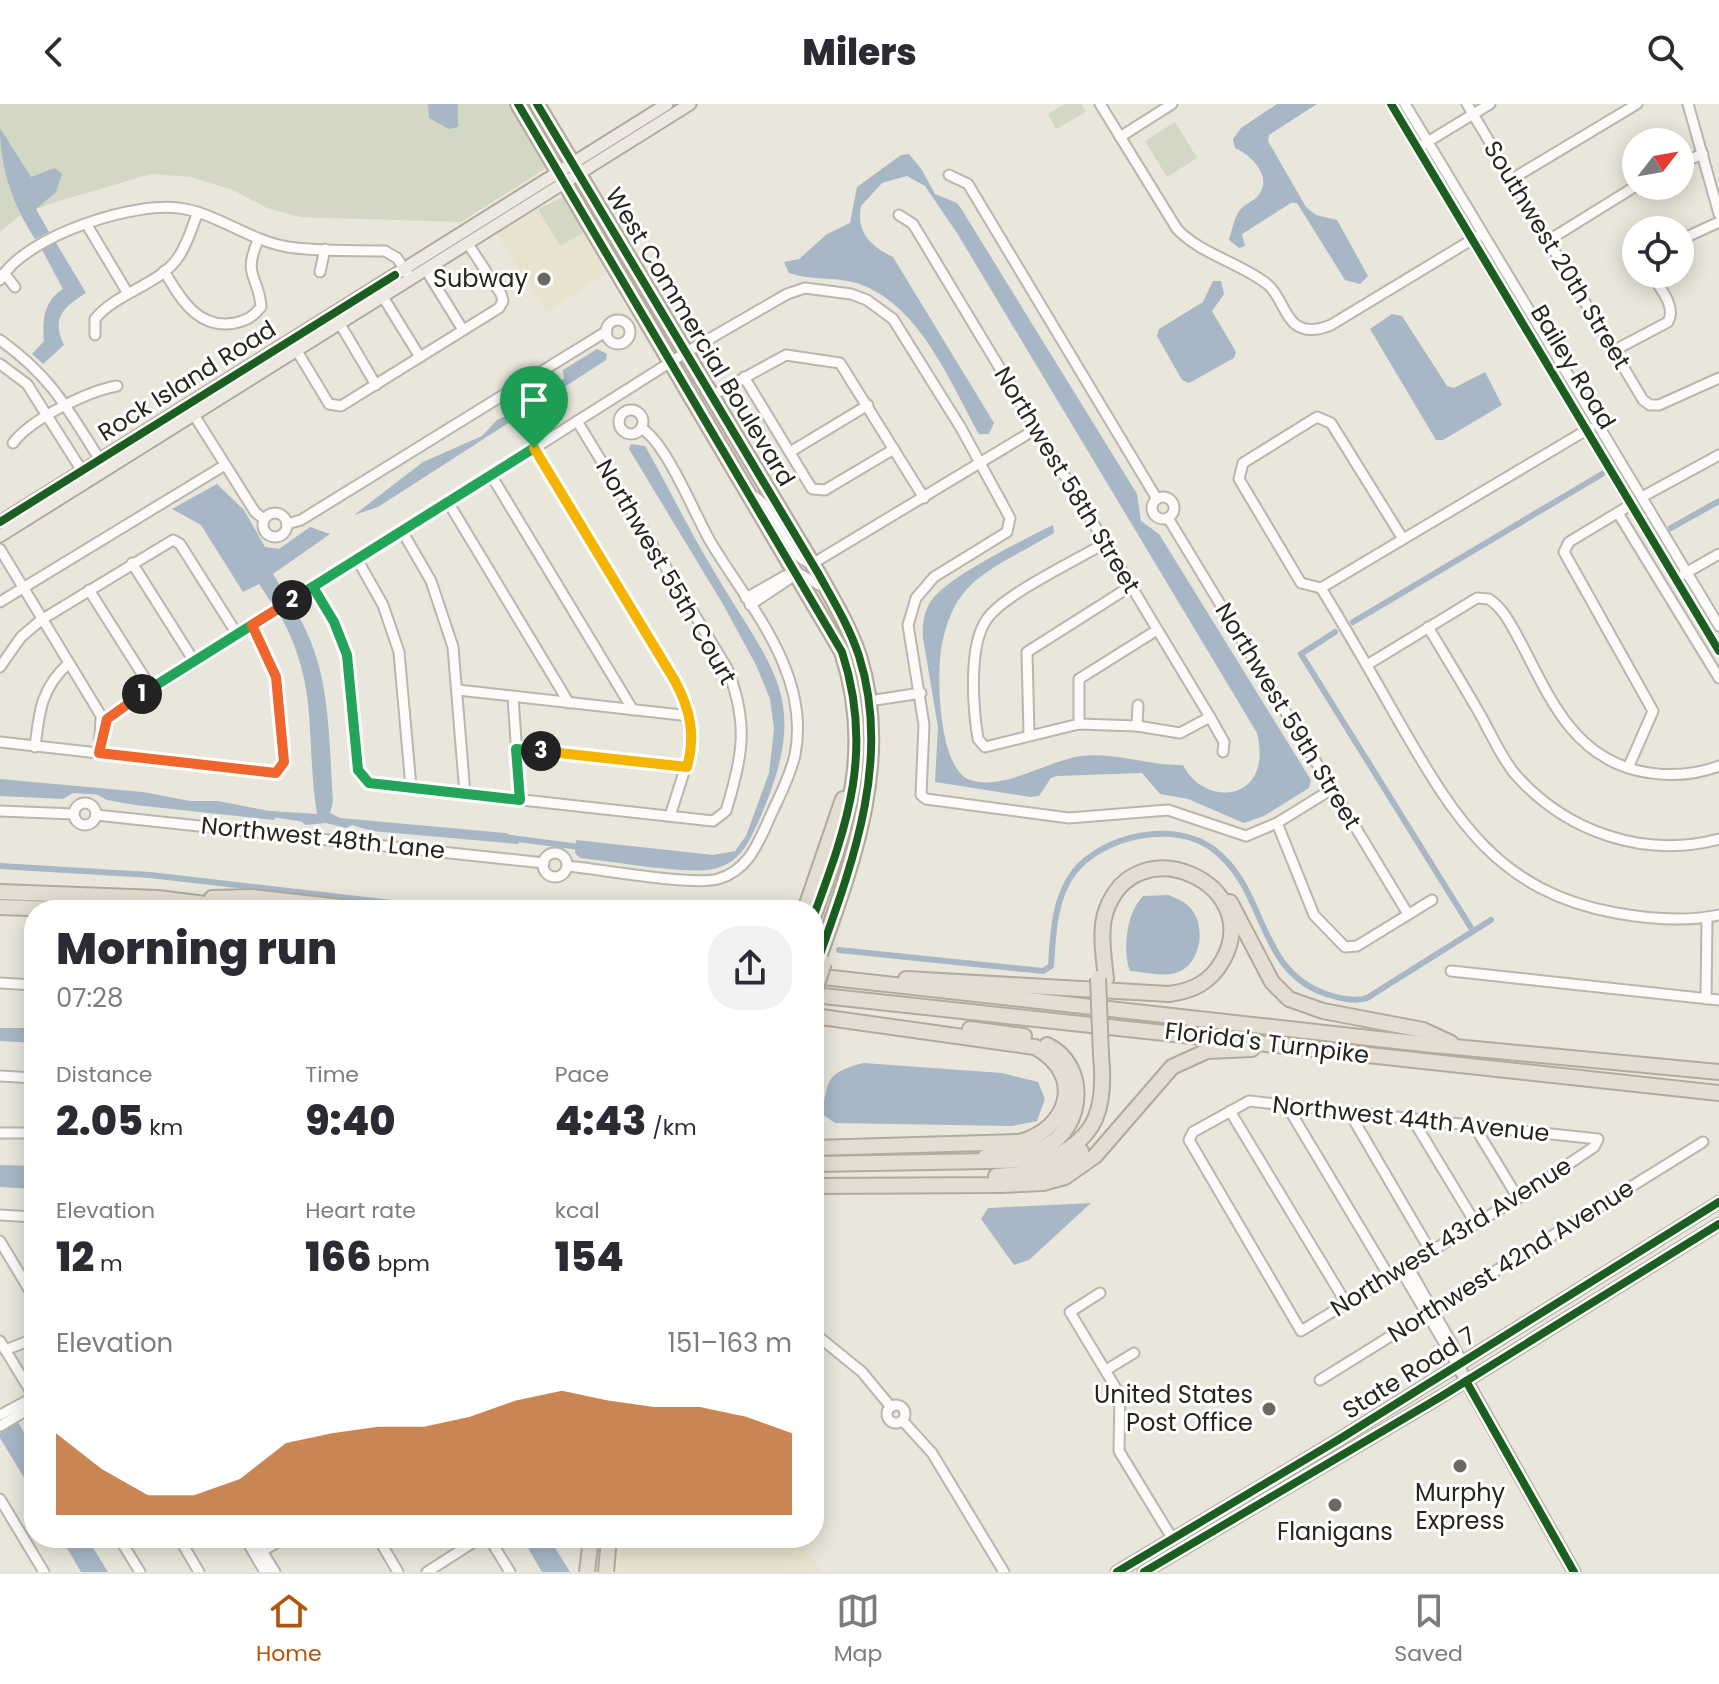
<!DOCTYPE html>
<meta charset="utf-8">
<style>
body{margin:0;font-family:Poppins,sans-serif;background:#f2f2f3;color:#2b2b33;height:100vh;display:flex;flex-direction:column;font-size:30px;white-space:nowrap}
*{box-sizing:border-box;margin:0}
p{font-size:26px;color:#7c7c81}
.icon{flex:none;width:44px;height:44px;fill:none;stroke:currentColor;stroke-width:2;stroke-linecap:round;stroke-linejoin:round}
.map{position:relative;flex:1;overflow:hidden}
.drawer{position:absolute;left:24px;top:796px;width:800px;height:648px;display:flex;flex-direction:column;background:#fff;border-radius:32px;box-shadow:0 4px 20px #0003}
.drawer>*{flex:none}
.needle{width:52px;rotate:59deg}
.controls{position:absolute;left:1622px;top:24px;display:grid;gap:16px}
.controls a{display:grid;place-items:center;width:72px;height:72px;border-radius:50%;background:#fff;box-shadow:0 4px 20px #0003;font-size:40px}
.pin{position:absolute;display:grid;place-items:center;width:68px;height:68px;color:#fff;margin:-82px -34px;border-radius:50% 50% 50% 0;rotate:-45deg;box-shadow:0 0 8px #0007}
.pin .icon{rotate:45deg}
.km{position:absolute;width:40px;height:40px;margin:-20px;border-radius:50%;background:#222;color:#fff;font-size:22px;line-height:40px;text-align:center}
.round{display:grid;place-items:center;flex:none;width:84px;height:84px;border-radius:32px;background:#f2f2f3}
.overview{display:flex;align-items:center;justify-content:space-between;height:136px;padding:0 32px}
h1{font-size:44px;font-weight:800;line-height:60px}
.metrics{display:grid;grid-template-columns:repeat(3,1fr);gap:12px;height:136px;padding:8px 32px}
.metrics div{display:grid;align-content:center}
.metrics b{font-size:40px;font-weight:800}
.metrics small{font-size:22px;font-weight:400}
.metrics p{font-size:22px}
.chart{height:224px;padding:16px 32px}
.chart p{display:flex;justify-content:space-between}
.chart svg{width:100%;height:144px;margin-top:8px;fill:#b45309;opacity:.7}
header{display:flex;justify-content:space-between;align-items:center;height:104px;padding:0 32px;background:#fff;font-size:36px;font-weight:800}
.tabs{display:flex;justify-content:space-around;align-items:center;height:112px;border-top:2px solid #e1e1e2;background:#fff;font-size:22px;color:#7c7c81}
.tabs a{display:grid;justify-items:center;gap:4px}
.tabs .active{color:#b45309}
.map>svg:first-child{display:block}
.built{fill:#e7e3ce}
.green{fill:#d2d8c4}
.water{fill:#a7b7c5}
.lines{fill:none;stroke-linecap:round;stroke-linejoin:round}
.canal{stroke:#a7b7c5;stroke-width:6}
.minor-casing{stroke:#b9b6ad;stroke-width:13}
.major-casing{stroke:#b2ab9b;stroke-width:15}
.highway-casing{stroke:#b2ab9b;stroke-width:18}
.minor{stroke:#fcfbfa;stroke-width:9}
.major{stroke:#ede9e2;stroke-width:11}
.highway{stroke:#e4ded2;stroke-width:14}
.highway-bridge-casing{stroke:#b2ab9b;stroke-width:18;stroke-linecap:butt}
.highway-bridge{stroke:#e4ded2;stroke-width:14}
.cycleway-casing{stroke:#fff;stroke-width:13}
.cycleway{stroke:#1b5e20;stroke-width:8}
.split-1-casing{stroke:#fff;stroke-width:16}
.split-2-casing{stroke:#fff;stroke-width:16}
.split-3-casing{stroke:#fff;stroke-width:16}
.split-4-casing{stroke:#fff;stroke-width:16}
.split-1{stroke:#22a559;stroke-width:10}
.split-2{stroke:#f0652b;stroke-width:10}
.split-3{stroke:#22a559;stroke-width:10}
.split-4{stroke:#f5b400;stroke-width:10}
.poi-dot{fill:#6a6960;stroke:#fff;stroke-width:3}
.labels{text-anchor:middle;stroke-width:6;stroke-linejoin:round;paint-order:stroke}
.street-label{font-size:24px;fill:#26251d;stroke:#fff}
.poi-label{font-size:24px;fill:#26251d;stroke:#fff;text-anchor:end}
</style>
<header><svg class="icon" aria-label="back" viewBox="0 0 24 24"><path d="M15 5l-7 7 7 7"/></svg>Milers<svg class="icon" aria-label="search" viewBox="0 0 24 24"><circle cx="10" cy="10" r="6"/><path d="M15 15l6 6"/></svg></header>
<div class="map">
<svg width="1719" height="1468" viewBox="0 0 1719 1468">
<rect width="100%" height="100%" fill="#e9e6db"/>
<g class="built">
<polygon points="538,105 560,141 584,128 608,169 546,208 497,130"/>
<polygon points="622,1434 801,1434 822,1468 618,1468"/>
</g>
<g class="green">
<polygon points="0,0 509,0 546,64 461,118 300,113 267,104 233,86 191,73 151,70 49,100 18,113 0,128"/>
<polygon points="1065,0 1081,0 1086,8 1056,25 1048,10"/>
<polygon points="1175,18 1197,54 1167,73 1145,37"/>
<polygon points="563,93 584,128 560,142 538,105"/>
</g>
<g class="water">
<polygon points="428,0 458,0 458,23 449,25 429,14"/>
<path d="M 1277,0 L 1317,0 L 1269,31 L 1268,37 L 1306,103 L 1316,111 L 1337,116 L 1368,172 L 1360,180 L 1345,176 L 1297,99 L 1291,99 L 1242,130 L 1245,142 L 1239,144 L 1229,136 C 1232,127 1234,113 1240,106 C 1244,101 1251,98 1256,94 C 1275,75 1253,52 1235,44 L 1233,35 L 1241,24 Z"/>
<path d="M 0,24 L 31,73 L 55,64 L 62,70 L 56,88 L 36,105 L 49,128 L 35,135 C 13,101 0,64 0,24 Z"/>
<path d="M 909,50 L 922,66 L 935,90 L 957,99 L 962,106 L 1137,390 L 1141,417 L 1159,430 L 1311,676 L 1309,684 L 1264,712 L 1244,719 L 1188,695 L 1160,690 L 1142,669 L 1057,672 L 1051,674 L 1039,692 L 1031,693 L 935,678 L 938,623 L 923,534 C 922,520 924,505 934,493 C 955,469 1023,436 1053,421 L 1054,429 C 1027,446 989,461 967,485 C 953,500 946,520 942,540 C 936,568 938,665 970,676 C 1004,687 1046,657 1081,652 C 1116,648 1149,662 1183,661 C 1204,704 1274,699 1257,629 L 957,129 L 925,82 L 907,72 L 882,79 L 861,102 C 856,129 871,142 893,153 L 994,319 L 989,330 L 979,330 C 950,278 921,204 862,181 C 840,172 811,177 789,169 L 784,158 L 799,155 L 827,130 L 850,119 L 857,83 L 901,51 Z"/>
<path d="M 55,137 L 86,189 C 63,203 51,215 64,241 L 43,260 L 32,250 L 44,237 C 42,216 44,197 63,185 L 41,144 Z"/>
<polygon points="1213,177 1221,177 1224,190 1212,207 1236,248 1234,254 1189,279 1182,276 1157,232 1159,225 1203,198"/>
<polygon points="1392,210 1402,212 1447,282 1454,284 1485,268 1502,301 1443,336 1436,336 1370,225"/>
<polygon points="597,245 607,250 606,256 378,403 354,411 423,358 482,332 497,316 514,308 513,299 519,296 527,299 564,275 563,266"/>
<path d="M 631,340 L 645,342 C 668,382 688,424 712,464 C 772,567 813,592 760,714 C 749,738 741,759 713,765 C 688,771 610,757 580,754 L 575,749 L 576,736 L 713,751 L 735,747 L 746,732 L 769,669 L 774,625 L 770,595 L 756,561 L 724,502 L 629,345 Z"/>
<polygon points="217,380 244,406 265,443 279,445 310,423 330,430 273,470 285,490 271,498 259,480 243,488 201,421 172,405"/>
<path d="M 293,503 C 332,563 328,629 333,698 L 330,709 L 340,714 L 505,729 L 520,734 L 518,740 L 372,727 L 352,721 L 346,724 L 326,719 L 305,721 L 297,712 L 279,708 L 274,716 L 135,701 L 107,696 L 87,685 L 79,685 L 63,695 L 0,692 L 0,675 L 143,688 L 190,697 L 218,697 L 269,707 L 317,710 C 305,634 320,584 280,511 Z"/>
<path d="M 1169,791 C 1174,794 1182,796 1186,800 C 1208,816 1203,862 1175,869 C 1163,873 1143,868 1130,867 C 1122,845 1127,808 1143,792 Z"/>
<polygon points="0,924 34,924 34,939 0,937"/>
<path d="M 863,959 L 1002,969 L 1038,978 L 1045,995 L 1037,1017 L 1012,1022 L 835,1019 L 822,1010 C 828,974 827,969 863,959 Z"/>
<polygon points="0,1061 34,1062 34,1085 0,1083"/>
<polygon points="1091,1099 1029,1156 1014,1161 981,1115 988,1104"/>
<polygon points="18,1318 34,1346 34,1390 0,1334 0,1329"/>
<polygon points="61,1434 87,1434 108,1468 81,1468"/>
<polygon points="522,1434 549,1434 570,1468 542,1468"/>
</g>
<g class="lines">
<g class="canal">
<polyline points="1671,424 1719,397"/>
<polyline points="1353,518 1602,370"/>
<polyline points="1335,528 1301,550 1473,827"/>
<polyline points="74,686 103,688"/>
<polyline points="272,710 305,715"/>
<polyline points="511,734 579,743"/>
<polyline points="0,762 150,771 452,806"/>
<path d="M 839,846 L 1043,867 L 1051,862 C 1053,831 1054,794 1074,768 C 1104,731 1174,716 1213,745 C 1268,786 1255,865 1326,890 C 1339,894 1353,898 1367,894 L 1491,816"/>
</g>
<g class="minor-casing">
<g id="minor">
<path d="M 1100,0 L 1177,125 C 1202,151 1239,158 1267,180 C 1280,190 1283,210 1295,220 C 1306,229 1319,226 1331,221 L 1478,132"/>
<polyline points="1391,0 1719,547"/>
<polyline points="1405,0 1719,522"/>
<polyline points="1467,0 1643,296 1650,301 1659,301 1719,274"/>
<polyline points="1688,0 1719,110"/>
<polyline points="1120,33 1172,0"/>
<polyline points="1424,40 1490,0"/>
<polyline points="1680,59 1703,50"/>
<polyline points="949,71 968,80 1157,395"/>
<polyline points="1512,75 1637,0"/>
<polyline points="899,111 913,120 1210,613 1224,638 1223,648"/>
<polyline points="87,121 127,188"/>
<polyline points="1549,136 1636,82"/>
<polyline points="1680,136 1719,118"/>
<polyline points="426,166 463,226"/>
<path d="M 164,167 C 180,194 198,226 235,219 C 247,216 253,213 261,203 C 259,171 242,174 258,136"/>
<polyline points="320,168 325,145"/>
<polyline points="4,169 15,183"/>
<path d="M 0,176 C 24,132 138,95 185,105 C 221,112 251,137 288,143 C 320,148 353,146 385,147 L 397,154 L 411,175"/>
<polyline points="383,193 420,253"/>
<circle cx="618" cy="228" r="12"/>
<polyline points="340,220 376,281"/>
<path d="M 95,231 L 95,215 C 117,188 157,182 177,155 C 187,142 192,123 198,108"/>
<path d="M 0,236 C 53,274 68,306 102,359"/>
<path d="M 1615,246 L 1668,218 C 1677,202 1659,183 1651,170"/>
<polyline points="297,247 329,300 341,302 499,204 503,197 501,190 468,140"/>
<polyline points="0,260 27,280 84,370"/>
<polyline points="744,273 812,385 825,386 894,345"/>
<polyline points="711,292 786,251 840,259 924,394"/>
<circle cx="631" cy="318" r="12"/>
<polyline points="194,311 255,408 264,415"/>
<path d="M 13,339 C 31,315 88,287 117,282"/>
<polyline points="534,344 687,599 691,646 670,712"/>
<polyline points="790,348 868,301"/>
<polyline points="491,371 633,606"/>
<path d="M 752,391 C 780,406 782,451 812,460 L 1036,325"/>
<circle cx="1163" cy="404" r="11"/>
<polyline points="1642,393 1719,351"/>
<polyline points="448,398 569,599"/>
<circle cx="275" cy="421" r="12"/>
<polyline points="1618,409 1719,574"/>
<polyline points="1168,414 1408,810"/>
<polyline points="287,420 301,416 607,227"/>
<polyline points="402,427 431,477 453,543 465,690"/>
<path d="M 1105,439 C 1077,456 1004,490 987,515 C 968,541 973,604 978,635 L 985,643 L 1079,620 L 1137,622 L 1180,629 L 1210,613"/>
<polyline points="0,445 100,610"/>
<polyline points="357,455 383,501 399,548 411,683"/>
<polyline points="132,459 194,557"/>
<polyline points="798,469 823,483"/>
<polyline points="1684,470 1719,450"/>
<path d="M 313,483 L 334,518 L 347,551 L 358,666 L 369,679 L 713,717 L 726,707 C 743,652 749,619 727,564 L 577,317"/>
<path d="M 1321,484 C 1348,528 1373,572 1398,616 C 1454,713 1496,787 1616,809 C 1649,815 1686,818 1719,811"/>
<polyline points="1321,484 1301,479 1239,375 1243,359 1317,313 1331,319 1403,435"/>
<polyline points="1321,484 1590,324"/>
<polyline points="89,486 151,584"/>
<polyline points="746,494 785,472 798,469"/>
<polyline points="0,498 225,361"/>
<polyline points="750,501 795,471"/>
<path d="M 1428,523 C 1446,553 1464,582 1481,612 C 1492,632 1501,653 1515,670 C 1566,728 1644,755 1719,735"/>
<path d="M 1367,561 L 1477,494 L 1489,495 C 1505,506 1512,523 1521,539 C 1549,592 1571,649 1635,666 C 1663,673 1692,672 1719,662"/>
<polyline points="0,563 21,533 41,516 173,436 180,440 237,530"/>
<polyline points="458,586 690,612"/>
<polyline points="513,593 520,696"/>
<polyline points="869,597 921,589"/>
<polyline points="109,613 685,249 787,190 805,184 851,190 867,196 893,215 961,324 1010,414 1007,428 934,473 916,494 908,521 924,621 921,691 926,695 1069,714 1168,706 1246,732 1277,719 1332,685"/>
<polyline points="1079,620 1079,575 1157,526"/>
<polyline points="1137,622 1138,601"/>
<polyline points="1029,630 1027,548 1131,482"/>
<polyline points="0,638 276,669 284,658 276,573 252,521"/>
<path d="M 35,643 C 39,609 41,584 68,560"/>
<polyline points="516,645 687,663"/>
<polyline points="99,649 101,614"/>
<polyline points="1628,664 1653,607 1564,448 1569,438 1632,400"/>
<circle cx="85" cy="710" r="11"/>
<polyline points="0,707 74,710"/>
<polyline points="96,711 544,759"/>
<polyline points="1277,719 1314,811 1345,843 1357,842 1432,796"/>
<circle cx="555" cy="761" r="12"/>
<path d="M 567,762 C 600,765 690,782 718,775 C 749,766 758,739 770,713 C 779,693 790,673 795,651 C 811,569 749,502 710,437 C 695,411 666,338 641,324"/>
<polyline points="1451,867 1719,896"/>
<polyline points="0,879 34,881"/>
<polyline points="1706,895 1707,813"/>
<polyline points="0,972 34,974"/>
<polygon points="1249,997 1598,1035 1594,1043 1518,1094 1301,1227 1189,1036 1193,1028"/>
<polyline points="1291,1001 1293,1012 1389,1172"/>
<polyline points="1230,1007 1346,1199"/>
<polyline points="1349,1008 1431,1148"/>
<polyline points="1413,1016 1476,1120"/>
<polyline points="1473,1020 1518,1094"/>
<polyline points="0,1029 34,1029"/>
<polyline points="0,1111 34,1113"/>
<polyline points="0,1137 34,1194"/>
<polyline points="1407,1161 1463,1259"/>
<polyline points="1400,1165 1458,1262"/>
<polyline points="1100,1189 1070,1208 1120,1291 1119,1347 1172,1434"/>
<polyline points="814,1229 862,1268 891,1303"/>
<polyline points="0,1237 34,1293 0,1311"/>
<polyline points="5,1246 34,1235"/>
<polyline points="1106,1266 1134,1249"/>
<polyline points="1320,1276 1703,1038"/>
<circle cx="896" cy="1310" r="9"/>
<polyline points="903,1317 932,1349 1004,1468"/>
<polyline points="0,1322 34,1302"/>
<polyline points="0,1395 44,1468"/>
<polyline points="119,1434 140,1468"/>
<polyline points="179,1434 199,1468"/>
<polyline points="245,1434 265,1468"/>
<polyline points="254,1434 275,1468"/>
<polyline points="378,1434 398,1468"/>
<polyline points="489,1434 510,1468"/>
<polyline points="258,1450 284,1434"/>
<polyline points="427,1468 480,1434"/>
</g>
</g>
<g class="major-casing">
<g id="major">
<polyline points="0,418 667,0"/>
<polyline points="0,432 690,0"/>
<polyline points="1458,1262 1574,1468"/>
<polyline points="1117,1468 1338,1336 1719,1098"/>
<polyline points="1144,1468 1442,1292 1719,1120"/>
</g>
</g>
<g class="highway-casing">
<g id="highway">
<path d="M 518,0 L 842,548 C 874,646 848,719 814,811"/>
<path d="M 537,0 L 818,469 C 833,496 849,522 859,552 C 893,659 850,766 814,867"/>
<polyline points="0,788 158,794 252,806"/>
<polyline points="212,794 252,793 367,806"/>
<polyline points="1230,798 1272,878 1289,895 1323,907 1423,926 1451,939"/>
<polyline points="0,803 85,806"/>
<polyline points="805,806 843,695"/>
<polyline points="814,872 1423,940 1719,968"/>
<path d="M 906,875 L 1169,890 C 1193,887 1211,878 1223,856 C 1265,780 1136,721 1106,807 C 1099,827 1104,854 1106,875"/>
<polyline points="814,891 1719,989"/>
<path d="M 814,912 L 1035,943 C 1085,970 1070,1025 1019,1038 L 814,1044"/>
<polyline points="970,925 1024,932"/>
<path d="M 985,1053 C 1004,1049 1028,1051 1046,1042 C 1085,1023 1088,960 1047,941"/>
<path d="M 814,1060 L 1047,1056 C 1098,1035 1106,1003 1101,951"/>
<path d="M 996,1072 C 1027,1070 1057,1070 1081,1047"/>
<polyline points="814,1082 1001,1081 1043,1079 1065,1073 1095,1052 1172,963 1207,947 1252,945"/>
<polyline points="587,1468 591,1434"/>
<polyline points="606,1468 609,1434"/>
</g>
</g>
<use href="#minor" class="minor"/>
<use href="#major" class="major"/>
<use href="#highway" class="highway"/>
<g class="highway-bridge-casing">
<g id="highway-bridge">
<polyline points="1098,874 1101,951"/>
<polyline points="814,889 824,859"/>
</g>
</g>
<use href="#highway-bridge" class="highway-bridge"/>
<g class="cycleway-casing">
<g id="cycleway">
<path d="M 518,0 L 842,548 C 874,646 848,719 814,811"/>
<path d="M 537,0 L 818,469 C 833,496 849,522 859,552 C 893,659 850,766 814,867"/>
<polyline points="1391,0 1719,547"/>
<polyline points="0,418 395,171"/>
<polyline points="1466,1277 1574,1468"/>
<polyline points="1117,1468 1338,1336 1719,1098"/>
<polyline points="1144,1468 1442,1292 1719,1120"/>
</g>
</g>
<use href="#cycleway" class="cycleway"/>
</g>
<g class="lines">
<g class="split-1-casing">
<polyline id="split-1" points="142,590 534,344"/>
</g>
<g class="split-2-casing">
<polyline id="split-2" points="142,590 107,615 99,649 276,669 284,658 276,573 252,521 292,496"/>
</g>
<g class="split-3-casing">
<polyline id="split-3" points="292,496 313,483 334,518 347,551 358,666 369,679 520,696 516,645 541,647"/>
</g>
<g class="split-4-casing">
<path id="split-4" d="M 534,344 L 675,577 C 690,605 696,631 687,663 L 541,647"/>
</g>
<use href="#split-1" class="split-1"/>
<use href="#split-2" class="split-2"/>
<use href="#split-3" class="split-3"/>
<use href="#split-4" class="split-4"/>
</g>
<g class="poi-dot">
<circle cx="544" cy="175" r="8"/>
<circle cx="1269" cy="1305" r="8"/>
<circle cx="1460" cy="1362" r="8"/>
<circle cx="1335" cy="1401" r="8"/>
</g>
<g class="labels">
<g class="street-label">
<text transform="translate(1557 151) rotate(59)" y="8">Southwest 20th Street</text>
<text transform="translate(700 233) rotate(59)" y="8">West Commercial Boulevard</text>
<text transform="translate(1573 263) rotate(59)" y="8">Bailey Road</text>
<text transform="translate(187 277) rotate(-32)" y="8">Rock Island Road</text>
<text transform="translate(1067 376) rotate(59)" y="8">Northwest 58th Street</text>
<text transform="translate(666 468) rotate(60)" y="8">Northwest 55th Court</text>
<text transform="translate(1288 612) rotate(59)" y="8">Northwest 59th Street</text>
<text transform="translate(323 734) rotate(6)" y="8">Northwest 48th Lane</text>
<text transform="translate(1267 939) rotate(7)" y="8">Florida's Turnpike</text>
<text transform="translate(1411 1015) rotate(6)" y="8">Northwest 44th Avenue</text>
<text transform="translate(1451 1133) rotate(-32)" y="8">Northwest 43rd Avenue</text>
<text transform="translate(1511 1157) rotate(-32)" y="8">Northwest 42nd Avenue</text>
<text transform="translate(1409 1269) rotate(-32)" y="8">State Road 7</text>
</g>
<g class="poi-label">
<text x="528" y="183">Subway</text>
<text x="1253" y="1299">United States<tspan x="1253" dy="28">Post Office</tspan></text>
<text x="1460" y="1397" text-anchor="middle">Murphy<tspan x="1460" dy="28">Express</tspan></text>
<text x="1335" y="1436" text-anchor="middle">Flanigans</text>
</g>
</g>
</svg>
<div class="controls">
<a><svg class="needle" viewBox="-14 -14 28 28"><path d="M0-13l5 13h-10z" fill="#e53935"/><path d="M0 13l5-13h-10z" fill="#7c7c81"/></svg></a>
<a><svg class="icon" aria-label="locate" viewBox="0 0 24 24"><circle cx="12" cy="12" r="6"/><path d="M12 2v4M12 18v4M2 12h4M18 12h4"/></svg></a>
</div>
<div class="pin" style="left:534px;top:344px;background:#1e9e55"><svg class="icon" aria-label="arrive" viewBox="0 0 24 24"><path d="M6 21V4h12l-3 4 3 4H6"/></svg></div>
<b class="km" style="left:142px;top:590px">1</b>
<b class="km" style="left:292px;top:496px">2</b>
<b class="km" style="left:541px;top:647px">3</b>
<section class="drawer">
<div class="overview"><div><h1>Morning run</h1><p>07:28</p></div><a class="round"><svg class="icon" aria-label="share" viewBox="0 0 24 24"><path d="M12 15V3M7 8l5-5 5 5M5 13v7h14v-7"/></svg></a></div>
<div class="metrics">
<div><p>Distance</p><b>2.05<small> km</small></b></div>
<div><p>Time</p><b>9:40</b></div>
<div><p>Pace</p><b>4:43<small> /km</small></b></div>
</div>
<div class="metrics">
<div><p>Elevation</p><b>12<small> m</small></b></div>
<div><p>Heart rate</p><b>166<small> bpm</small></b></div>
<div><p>kcal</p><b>154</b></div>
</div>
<div class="chart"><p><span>Elevation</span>151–163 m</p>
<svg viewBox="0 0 160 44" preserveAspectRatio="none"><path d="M0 44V19L10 30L20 38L30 38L40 33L50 22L60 19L70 17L80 17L90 14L100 9L110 6L120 9L130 11L140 11L150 14L160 19V44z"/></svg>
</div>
</section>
</div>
<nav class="tabs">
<a class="active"><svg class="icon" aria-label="home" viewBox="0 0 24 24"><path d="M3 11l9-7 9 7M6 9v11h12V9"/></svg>Home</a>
<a><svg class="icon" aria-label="map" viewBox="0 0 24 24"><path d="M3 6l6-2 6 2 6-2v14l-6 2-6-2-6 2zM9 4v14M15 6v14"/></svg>Map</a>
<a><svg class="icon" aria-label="saved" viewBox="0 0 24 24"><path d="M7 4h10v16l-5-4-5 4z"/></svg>Saved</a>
</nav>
